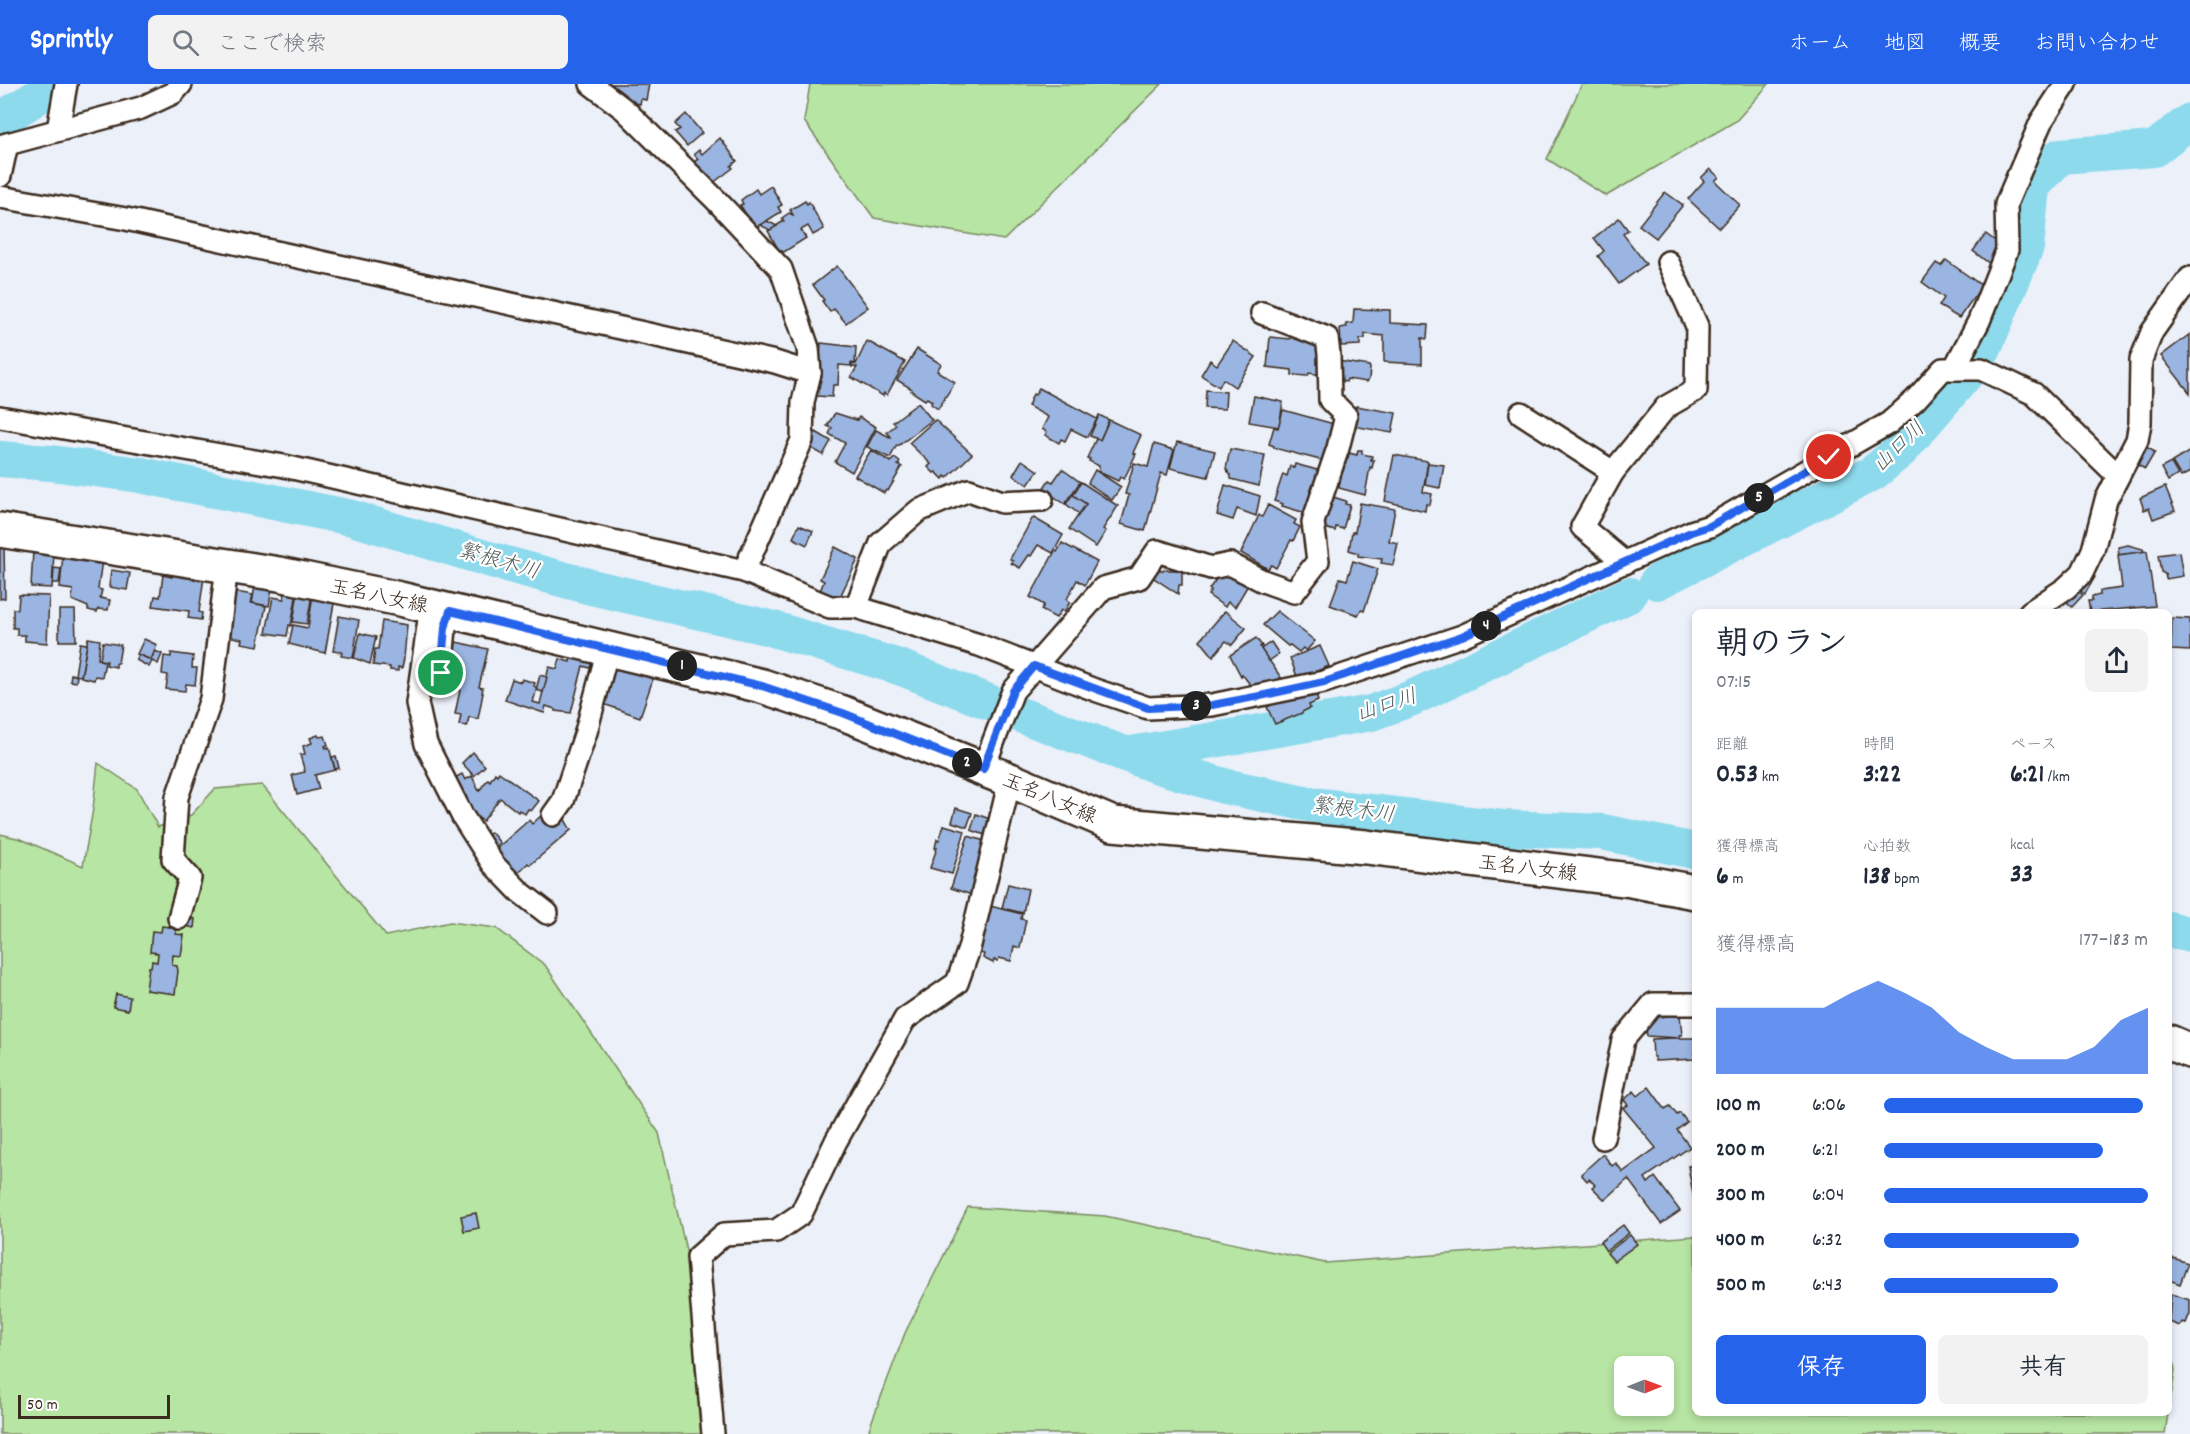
<!DOCTYPE html>
<html lang="ja">
<meta charset="utf-8">
<style>
body{margin:0;font-family:Dekko,"Klee One",sans-serif;background:#f2f2f3;color:#1f2937;height:100vh;display:flex;flex-direction:column;font-size:22px;white-space:nowrap}
*{box-sizing:border-box;margin:0}
p{font-size:20px;color:#747a83}
.icon{flex:none;width:33px;height:33px;fill:none;stroke:currentColor;stroke-width:2;stroke-linecap:round;stroke-linejoin:round}
.map{position:relative;flex:1;overflow:hidden}
.sheet{position:absolute;left:1692px;top:525px;width:480px;height:807px;display:flex;flex-direction:column;background:#fff;border-radius:9px;box-shadow:0 3px 9px #0003}
.sheet>*{flex:none}
.needle{width:39px;rotate:89deg}
.fabs{position:absolute;left:1614px;top:1272px;display:grid;gap:12px}
.fabs a{display:grid;place-items:center;width:60px;height:60px;border-radius:9px;background:#fff;box-shadow:0 3px 9px #0003;font-size:30px}
.scale{position:absolute;left:18px;bottom:15px;width:152px;box-sizing:border-box;padding-left:6px;border:3px solid #3b2a1e;border-top:0;font-size:16px;line-height:21px;white-space:nowrap;color:#3b2a1e;-webkit-text-stroke:4px #fff;paint-order:stroke}
.pin{position:absolute;display:grid;place-items:center;width:51px;height:51px;color:#fff;margin:-26px;border:3px solid #fff;border-radius:50%;box-shadow:0 2px 6px #0007}
.km{position:absolute;width:30px;height:30px;margin:-15px;border-radius:50%;background:#222;color:#fff;font-size:16px;line-height:30px;text-align:center}
.round{display:grid;place-items:center;flex:none;width:63px;height:63px;border-radius:9px;background:#f2f2f3}
.head{display:flex;align-items:center;justify-content:space-between;height:102px;padding:0 24px}
h1{font-size:33px;font-weight:700;line-height:45px}
.figures{display:grid;grid-template-columns:repeat(3,1fr);gap:9px;height:102px;padding:6px 24px}
.figures div{display:grid;align-content:center}
.figures b{font-size:26px;font-weight:700}
.figures small{font-size:16px;font-weight:400}
.figures p{font-size:16px}
.chart{height:168px;padding:12px 24px}
.chart p{display:flex;justify-content:space-between}
.chart svg{width:100%;height:108px;margin-top:6px;fill:#2563eb;opacity:.7}
.primary-button{display:flex;gap:12px;margin-top:auto;padding:12px 24px}
.primary-button a{flex:1;height:69px;border-radius:9px;background:#2563eb;color:#fff;font-size:24px;font-weight:700;line-height:69px;text-align:center}
.primary-button a+a{background:#f2f2f3;color:#1f2937}
ul{padding:0 24px;list-style:none;font-size:20px}
li{display:grid;grid-template-columns:96px 72px 1fr;align-items:center;height:45px}
li i{height:15px;border-radius:8px;background:#2563eb}
header{display:flex;align-items:center;gap:36px;box-sizing:border-box;height:84px;padding:0 30px;background:#2563eb;color:#fff}
header strong{font-size:28px}
nav{display:flex;gap:33px;margin-inline-start:auto;font-size:21px}
.search{width:420px;height:54px;background:#f2f2f3;display:flex;align-items:center;gap:15px;box-sizing:border-box;padding:0 21px;border-radius:9px;color:#747a83;font-size:22px}
.map>svg:first-child{display:block}
.green{fill:#b7e5a3;stroke:#798860;stroke-width:1.5;fill-rule:evenodd}
.lines{fill:none;stroke-linecap:round;stroke-linejoin:round}
.river{stroke:#8ddaed;stroke-width:36}
.building{fill:#9ab5e1;stroke:#3b2a1e;stroke-width:1.5}
.street-casing{stroke:#3b2a1e;stroke-width:26}
.primary-casing{stroke:#3b2a1e;stroke-width:38}
.street{stroke:#fff;stroke-width:21}
.primary{stroke:#fff;stroke-width:33}
.route-casing{stroke:#fff;stroke-width:12}
.route{stroke:#2563eb;stroke-width:8}
.labels{text-anchor:middle;stroke-width:4.5;stroke-linejoin:round;paint-order:stroke}
.street-label{font-size:20px;fill:#3b2a1e;stroke:#fff}
.water-label{font-size:21px;font-style:italic;fill:#545f5c;stroke:#fff}
</style>
<header>
<strong>Sprintly</strong>
<div class="search"><svg class="icon" aria-label="search" viewBox="0 0 24 24"><circle cx="10" cy="10" r="6"/><path d="M15 15l6 6"/></svg>ここで検索</div>
<nav><a>ホーム</a><a>地図</a><a>概要</a><a>お問い合わせ</a></nav>
</header>
<div class="map">
<svg width="2190" height="1350" viewBox="0 0 2190 1350">
<rect width="100%" height="100%" fill="#ebf0f9"/>
<filter id="ink" filterUnits="userSpaceOnUse"><feTurbulence type="fractalNoise" baseFrequency=".0167" numOctaves="2"/><feDisplacementMap in="SourceGraphic" scale="12" xChannelSelector="R" yChannelSelector="G"/><feConvolveMatrix kernelMatrix="1 2 1 2 8 2 1 2 1" color-interpolation-filters="sRGB"/></filter>
<g filter="url(#ink)">
<g class="green">
<polygon points="810,0 1162,0 1004,156 874,134 804,37"/>
<polygon points="1582,0 1769,0 1736,37 1606,112 1547,75"/>
<polygon points="98,679 137,705 158,743 191,731 215,705 262,701 386,852 450,838 496,844 545,881 659,1049 705,1248 714,1350 0,1350 0,750 21,755 83,782 93,725"/>
<path d="M 968,1123 L 1105,1132 L 1325,1179 L 1695,1152 L 1695,1329 L 2168,1329 L 2165,1350 L 872,1350 L 869,1345 L 905,1249 ZM 1624,1282 L 1664,1282 L 1664,1322 L 1624,1322 Z"/>
<polygon points="2169,1254 2175,1287 2169,1325"/>
</g>
<g class="lines">
<g class="river">
<polyline points="0,36 58,0"/>
<polyline points="1983,266 2026,163 2032,103 2060,72 2154,65 2190,37"/>
<polyline points="0,375 51,379 140,391 352,434 495,477 595,504 770,544 899,583 989,618"/>
<polyline points="1657,498 1873,389 1901,366 1966,290"/>
<polyline points="1023,632 1152,680 1224,702 1314,721 1505,744 1602,748 1695,767"/>
<polyline points="1131,670 1371,629 1412,614 1629,511"/>
<polyline points="2169,845 2190,851"/>
</g>
</g>
<g class="building">
<polygon points="608,0 649,0 646,16 641,15 640,20 611,14"/>
<polygon points="686,30 702,49 687,62 675,48 680,45 675,40"/>
<polygon points="720,54 737,77 731,82 733,84 709,102 690,81 698,75 694,70 699,66 702,70"/>
<polygon points="1710,85 1719,93 1715,97 1740,121 1719,144 1688,115 1704,97 1701,94"/>
<polygon points="771,102 782,121 778,123 781,128 755,144 740,121 743,120 741,116 756,105 759,110"/>
<polygon points="1665,108 1683,121 1656,154 1639,141"/>
<polygon points="805,117 807,120 809,118 824,145 813,151 808,142 801,146 806,154 784,168 782,167 780,168 768,147 784,137 782,134 789,129 793,131 790,126"/>
<polygon points="1619,134 1628,146 1623,150 1646,180 1619,200 1598,172 1604,167 1594,154"/>
<polygon points="767,137 777,142 770,146 760,141"/>
<polygon points="1986,150 2007,166 1994,183 1973,167"/>
<polygon points="1946,176 1982,202 1959,234 1939,222 1944,214 1922,198 1936,179 1941,182"/>
<polygon points="837,182 868,223 846,239 834,225 830,228 822,217 824,216 813,201"/>
<polygon points="1354,225 1390,226 1390,239 1428,241 1427,255 1422,254 1422,280 1384,278 1384,252 1365,250 1365,255 1360,255 1360,261 1341,262 1340,244 1347,243 1346,240 1353,239"/>
<polygon points="2190,250 2190,309 2161,272"/>
<polygon points="1290,252 1325,259 1322,291 1309,289 1308,292 1292,291 1292,286 1267,283 1270,253 1290,255"/>
<polygon points="867,257 905,278 887,311 884,309 883,312 851,293 857,283 852,283 852,280 856,280"/>
<polygon points="1233,257 1256,273 1235,303 1223,295 1219,303 1201,291 1210,276 1217,281"/>
<polygon points="821,259 856,263 855,280 851,279 851,282 839,281 838,301 833,301 832,313 817,312"/>
<polygon points="917,265 941,280 937,287 955,298 938,325 931,320 932,317 927,314 925,316 911,307 912,305 897,296"/>
<polygon points="1338,277 1369,282 1370,284 1369,295 1367,298 1347,295 1346,298 1336,296"/>
<polygon points="1039,304 1097,335 1087,353 1071,345 1065,357 1061,355 1059,359 1045,351 1047,348 1042,345 1048,333 1028,322 1033,310 1035,311"/>
<polygon points="1206,306 1226,308 1225,325 1205,324"/>
<polygon points="1254,312 1283,318 1279,343 1249,338"/>
<polygon points="918,319 932,336 898,362 897,361 890,374 867,363 876,346 892,354 887,348 896,341 893,338"/>
<polygon points="1356,322 1396,329 1392,349 1353,342"/>
<polygon points="1283,326 1334,340 1324,377 1274,364 1274,362 1269,360 1274,343 1278,344"/>
<polygon points="835,329 857,336 859,333 876,343 852,388 835,378 845,359 829,350 832,344 827,342"/>
<polygon points="1099,331 1109,336 1100,356 1090,352"/>
<polygon points="935,336 972,370 947,394 945,392 943,395 936,388 934,389 928,383 931,380 909,359"/>
<polygon points="1109,336 1141,351 1133,369 1136,370 1124,395 1120,393 1118,397 1099,388 1099,382 1089,377 1090,375 1087,374 1096,355 1100,356"/>
<polygon points="816,348 831,357 823,371 808,362"/>
<polygon points="1177,358 1215,367 1208,393 1170,384"/>
<polygon points="1154,360 1174,366 1167,391 1161,389 1145,447 1121,440 1129,411 1125,410 1134,379 1148,383"/>
<polygon points="2141,360 2155,368 2145,385 2132,378"/>
<polygon points="1230,365 1265,371 1259,402 1231,395 1231,392 1226,385"/>
<polygon points="871,366 891,378 894,374 900,378 898,381 902,383 888,407 886,406 884,409 855,392"/>
<polygon points="1358,366 1362,366 1362,370 1372,372 1371,376 1374,376 1372,384 1370,383 1365,411 1339,404 1341,392 1338,391 1341,374 1348,375 1349,369 1357,371"/>
<polygon points="2190,367 2190,388 2181,393 2172,378"/>
<polygon points="1394,371 1428,377 1423,408 1432,410 1430,421 1426,420 1425,427 1385,417"/>
<polygon points="1022,376 1038,387 1028,401 1013,391"/>
<polygon points="1428,379 1444,381 1440,404 1425,401"/>
<polygon points="2171,379 2178,391 2168,397 2161,384"/>
<polygon points="1295,380 1317,386 1321,393 1309,430 1282,422 1283,420 1274,417 1283,390 1287,392 1290,382 1294,384"/>
<polygon points="1062,385 1080,398 1065,420 1043,405 1049,396 1053,398"/>
<polygon points="1095,386 1121,403 1112,416 1088,399"/>
<polygon points="1081,398 1118,422 1103,445 1106,447 1096,463 1069,445 1086,420 1073,411"/>
<polygon points="1225,401 1260,412 1256,432 1237,425 1233,436 1217,431"/>
<polygon points="2165,403 2175,427 2153,435 2149,424 2144,426 2140,414"/>
<polygon points="1074,408 1073,411 1086,420 1079,430 1066,420"/>
<polygon points="1330,412 1346,417 1345,420 1350,421 1343,445 1336,443 1335,447 1321,443"/>
<polygon points="1360,419 1395,425 1389,457 1398,459 1393,481 1381,479 1382,475 1358,472 1358,469 1349,466 1352,448 1355,448"/>
<polygon points="1268,421 1296,436 1294,440 1300,443 1293,457 1291,456 1276,484 1271,481 1268,485 1241,469 1259,431 1262,433"/>
<polygon points="1034,434 1063,451 1053,469 1038,461 1031,472 1029,471 1020,484 1011,479 1013,477 1010,475 1032,435"/>
<polygon points="799,441 813,447 807,461 793,454"/>
<polygon points="1062,459 1097,478 1085,501 1077,496 1067,515 1070,518 1064,528 1061,526 1056,534 1041,526 1044,521 1030,513 1055,467 1057,468"/>
<polygon points="2128,461 2143,465 2144,468 2119,471 2118,463"/>
<polygon points="0,463 4,463 5,514 0,515"/>
<polygon points="835,463 858,475 837,519 827,515 829,511 820,507 824,497 820,495"/>
<polygon points="33,466 54,468 52,504 31,503"/>
<polygon points="2147,467 2155,522 2090,528 2088,517 2092,517 2092,513 2100,511 2100,507 2122,504 2118,471"/>
<polygon points="2179,468 2183,492 2166,495 2165,490 2161,488 2158,471"/>
<polygon points="63,470 102,476 98,505 102,506 100,514 110,516 108,526 98,525 97,528 88,526 88,523 72,516 73,506 60,504"/>
<polygon points="1353,477 1378,485 1364,527 1361,526 1358,531 1330,521 1340,494 1347,496"/>
<polygon points="54,484 61,485 59,499 53,499"/>
<polygon points="1225,485 1248,501 1235,523 1228,518 1225,523 1208,511 1211,506 1209,505 1220,490"/>
<polygon points="111,486 130,489 127,506 109,503"/>
<polygon points="1148,486 1182,486 1182,501 1179,501 1178,510 1148,490"/>
<polygon points="173,488 204,493 199,528 202,529 201,536 188,534 189,527 153,522 155,512 160,513 163,491 172,493"/>
<polygon points="2087,488 2095,493 2085,510 2076,504"/>
<polygon points="255,502 272,504 269,522 252,519"/>
<polygon points="2074,504 2083,511 2072,523 2064,515"/>
<polygon points="285,506 297,508 291,542 289,541 287,552 266,549 273,513 284,515"/>
<polygon points="236,508 253,511 251,519 266,522 258,562 241,559 242,555 223,551 227,512 235,514"/>
<polygon points="298,508 312,510 307,540 293,538"/>
<polygon points="313,510 335,514 325,569 289,560 293,541 308,544"/>
<polygon points="19,511 49,512 47,559 25,557 25,551 17,551 17,544 13,544 13,525 18,525"/>
<polygon points="59,526 75,526 76,557 59,557"/>
<polygon points="1225,527 1246,544 1232,561 1226,557 1213,572 1200,556"/>
<polygon points="1277,527 1315,557 1306,567 1303,564 1299,568 1290,561 1288,562 1263,541"/>
<polygon points="339,532 359,536 353,574 341,572 342,568 333,567"/>
<polygon points="2172,534 2190,535 2190,567 2171,566"/>
<polygon points="382,537 407,541 404,574 402,584 398,583 398,587 390,586 390,583 373,581 375,565 378,565"/>
<polygon points="360,549 376,553 370,580 354,574"/>
<polygon points="88,554 100,556 98,575 105,578 102,593 95,592 94,596 81,593"/>
<polygon points="1256,554 1262,562 1260,563 1282,595 1258,611 1242,590 1241,592 1230,571"/>
<polygon points="144,555 157,561 151,576 137,570"/>
<polygon points="103,558 121,561 118,579 116,579 116,583 106,581 107,577 100,576"/>
<polygon points="456,558 488,565 479,603 483,604 482,609 483,609 478,635 469,633 467,642 459,641 461,631 455,630 460,606 450,603 451,596 447,595 450,567 454,568"/>
<polygon points="1271,558 1279,570 1269,577 1261,565"/>
<polygon points="80,559 87,560 81,592 75,591"/>
<polygon points="1320,562 1329,582 1298,595 1290,574"/>
<polygon points="155,567 162,570 158,580 152,577 149,583 136,576 139,571 151,576"/>
<polygon points="171,569 193,572 192,584 197,584 195,601 186,600 185,607 166,605 168,591 162,590 164,572 171,573"/>
<polygon points="571,572 592,578 590,584 583,582 571,629 555,627 555,625 546,622 544,629 505,616 512,595 521,598 522,595 535,599 534,602 537,604 533,618 540,620 549,583 557,585 560,575 570,578"/>
<polygon points="607,579 653,595 640,633 598,618"/>
<polygon points="71,590 77,592 76,598 70,597"/>
<polygon points="540,591 547,593 543,608 536,606"/>
<polygon points="1313,601 1318,617 1309,621 1310,624 1302,628 1302,629 1275,640 1267,623"/>
<polygon points="318,651 319,653 325,652 328,661 325,662 326,664 329,663 335,686 315,691 319,705 297,711 292,691 305,688 300,671 305,670 303,662 312,659 310,654"/>
<polygon points="473,668 485,682 474,692 462,679"/>
<polygon points="336,672 339,684 335,685 332,673"/>
<polygon points="499,688 539,717 531,727 528,725 525,730 519,726 518,728 500,714 483,737 466,725 449,697 462,690 465,696 472,692 479,707 488,695 490,697 495,689 497,691"/>
<polygon points="552,722 560,727 571,746 530,781 528,779 517,790 496,765 529,736 532,740"/>
<polygon points="956,724 972,729 967,743 952,738"/>
<polygon points="976,730 990,735 985,751 971,746"/>
<polygon points="944,741 965,747 952,790 930,784 937,764 935,764 937,755 939,756"/>
<polygon points="491,748 500,759 495,764 486,753"/>
<polygon points="968,752 988,758 972,811 951,804"/>
<polygon points="1008,800 1028,805 1023,829 1002,824"/>
<polygon points="990,822 1022,830 1021,835 1026,836 1020,864 1014,862 1011,877 999,874 998,877 994,876 993,879 983,874 984,870 976,868"/>
<polygon points="188,834 195,835 194,844 186,842"/>
<polygon points="162,842 176,844 176,850 184,851 181,872 173,871 172,881 177,882 178,887 175,910 146,906 149,883 151,883 152,877 157,878 158,869 150,868 152,847 161,848"/>
<polygon points="116,910 130,913 128,926 113,923"/>
<polygon points="1680,931 1682,951 1679,951 1679,954 1647,952 1645,937 1647,934"/>
<polygon points="1673,954 1695,954 1695,975 1655,977 1655,973 1653,973 1652,955"/>
<polygon points="1649,1003 1665,1025 1670,1022 1677,1031 1680,1029 1687,1038 1677,1046 1690,1063 1645,1094 1648,1099 1655,1093 1680,1127 1661,1140 1628,1095 1605,1116 1592,1103 1595,1101 1589,1095 1587,1097 1581,1090 1603,1070 1612,1082 1616,1079 1623,1088 1656,1064 1623,1024 1628,1021 1624,1016 1634,1007 1638,1012"/>
<polygon points="1695,1081 1695,1115 1694,1116 1688,1082"/>
<polygon points="476,1129 479,1144 464,1147 461,1132"/>
<polygon points="1623,1141 1629,1149 1606,1167 1600,1158"/>
<polygon points="1630,1151 1637,1160 1614,1177 1607,1169"/>
<polygon points="2173,1174 2188,1179 2180,1200 2169,1196 2169,1184"/>
<polygon points="2171,1210 2190,1216 2190,1229 2186,1239 2182,1238 2180,1242 2169,1238"/>
</g>
<g class="lines">
<g class="street-casing">
<g id="street">
<polyline points="591,0 625,26 716,116 781,185 808,264 810,289 803,318 802,356 744,487"/>
<polyline points="58,46 66,0"/>
<polyline points="0,62 141,24 173,9 181,0"/>
<polyline points="0,92 7,60"/>
<polyline points="0,113 126,135 775,278 810,289"/>
<polyline points="1954,285 1979,237 2007,166 2006,120 2041,38 2066,0"/>
<polyline points="1521,329 1613,388 1582,443 1625,479"/>
<polyline points="0,333 284,382 744,487 830,523 856,523 979,561 1095,606 1148,624 1212,621 1324,598 1462,552 1691,448 1710,442 1889,339 1915,316 1943,285 1981,285 2034,310 2118,392"/>
<polyline points="1613,388 1666,323 1696,306 1697,242 1668,178"/>
<polyline points="431,522 417,619 426,660 463,733 493,780 520,808 547,829"/>
<polyline points="856,523 881,459 918,427 969,406 1002,418 1042,416"/>
<polyline points="2030,528 2066,504 2082,489 2093,466 2106,416 2137,356 2140,339 2141,276 2152,248 2190,194"/>
<polyline points="441,589 445,544 450,527"/>
<polyline points="983,685 1013,607 1103,504 1139,494 1157,467 1211,484 1230,480 1263,497 1294,508 1318,477 1313,438 1338,364 1346,332 1330,316 1329,270 1327,254 1262,229"/>
<polyline points="553,731 563,717 586,648 608,565"/>
<polyline points="179,834 190,794 173,775 177,713 211,615 227,482"/>
<polyline points="1603,1054 1623,956 1653,920 1695,920"/>
<polyline points="713,1350 698,1173 724,1150 776,1147 801,1130 836,1057 905,935 957,899 969,865 1010,696"/>
</g>
</g>
<g class="primary-casing">
<g id="primary">
<polyline points="0,446 279,490 400,515 762,602 843,629 1010,696 1113,740 1366,763 1631,796 1695,808"/>
<polyline points="2169,958 2190,967"/>
</g>
</g>
<use href="#street" class="street"/>
<use href="#primary" class="primary"/>
</g>
</g>
<g class="lines" filter="url(#ink)">
<g class="route-casing">
<polyline id="route" points="441,589 445,544 450,527 762,602 843,629 983,685 1013,607 1034,582 1148,624 1212,621 1260,612 1324,598 1462,552 1691,448 1710,442 1829,373"/>
</g>
<use href="#route" class="route"/>
</g>
<g class="labels">
<g class="street-label">
<text transform="translate(379 511) rotate(12)" y="7">玉名八女線</text>
<text transform="translate(1050 713) rotate(23)" y="7">玉名八女線</text>
<text transform="translate(1528 783) rotate(7)" y="7">玉名八女線</text>
</g>
<g class="water-label">
<text transform="translate(1898 362) rotate(-44)" y="7">山口川</text>
<text transform="translate(499 476) rotate(16)" y="7">繁根木川</text>
<text transform="translate(1386 620) rotate(-18)" y="7">山口川</text>
<text transform="translate(1353 725) rotate(7)" y="7">繁根木川</text>
</g>
</g>
</svg>
<div class="fabs">
<a><svg class="needle" viewBox="-14 -14 28 28"><path d="M0-13l5 13h-10z" fill="#e53935"/><path d="M0 13l5-13h-10z" fill="#747a83"/></svg></a>
</div>
<div class="scale">50 m</div>
<div class="pin" style="left:441px;top:589px;background:#1e9e55"><svg class="icon" aria-label="arrive" viewBox="0 0 24 24"><path d="M6 21V4h12l-3 4 3 4H6"/></svg></div>
<div class="pin" style="left:1829px;top:373px;background:#d93025"><svg class="icon" aria-label="check" viewBox="0 0 24 24"><path d="M5 12l5 5 9-10"/></svg></div>
<b class="km" style="left:682px;top:582px">1</b>
<b class="km" style="left:967px;top:679px">2</b>
<b class="km" style="left:1196px;top:622px">3</b>
<b class="km" style="left:1486px;top:542px">4</b>
<b class="km" style="left:1759px;top:414px">5</b>
<section class="sheet">
<div class="head"><div><h1>朝のラン</h1><p>07:15</p></div><a class="round"><svg class="icon" aria-label="share" viewBox="0 0 24 24"><path d="M12 15V3M7 8l5-5 5 5M5 13v7h14v-7"/></svg></a></div>
<div class="figures">
<div><p>距離</p><b>0.53<small> km</small></b></div>
<div><p>時間</p><b>3:22</b></div>
<div><p>ペース</p><b>6:21<small> /km</small></b></div>
</div>
<div class="figures">
<div><p>獲得標高</p><b>6<small> m</small></b></div>
<div><p>心拍数</p><b>138<small> bpm</small></b></div>
<div><p>kcal</p><b>33</b></div>
</div>
<div class="chart"><p><span>獲得標高</span>177–183 m</p>
<svg viewBox="0 0 160 44" preserveAspectRatio="none"><path d="M0 44V17L10 17L20 17L30 17L40 17L50 11L60 6L70 11L80 17L90 27L100 33L110 38L120 38L130 38L140 33L150 22L160 17V44z"/></svg>
</div>
<ul>
<li><b>100 m</b>6:06<i style="width:98%"></i></li>
<li><b>200 m</b>6:21<i style="width:83%"></i></li>
<li><b>300 m</b>6:04<i style="width:100%"></i></li>
<li><b>400 m</b>6:32<i style="width:74%"></i></li>
<li><b>500 m</b>6:43<i style="width:66%"></i></li>
</ul>
<div class="primary-button"><a>保存</a><a>共有</a></div>
</section>
</div>
